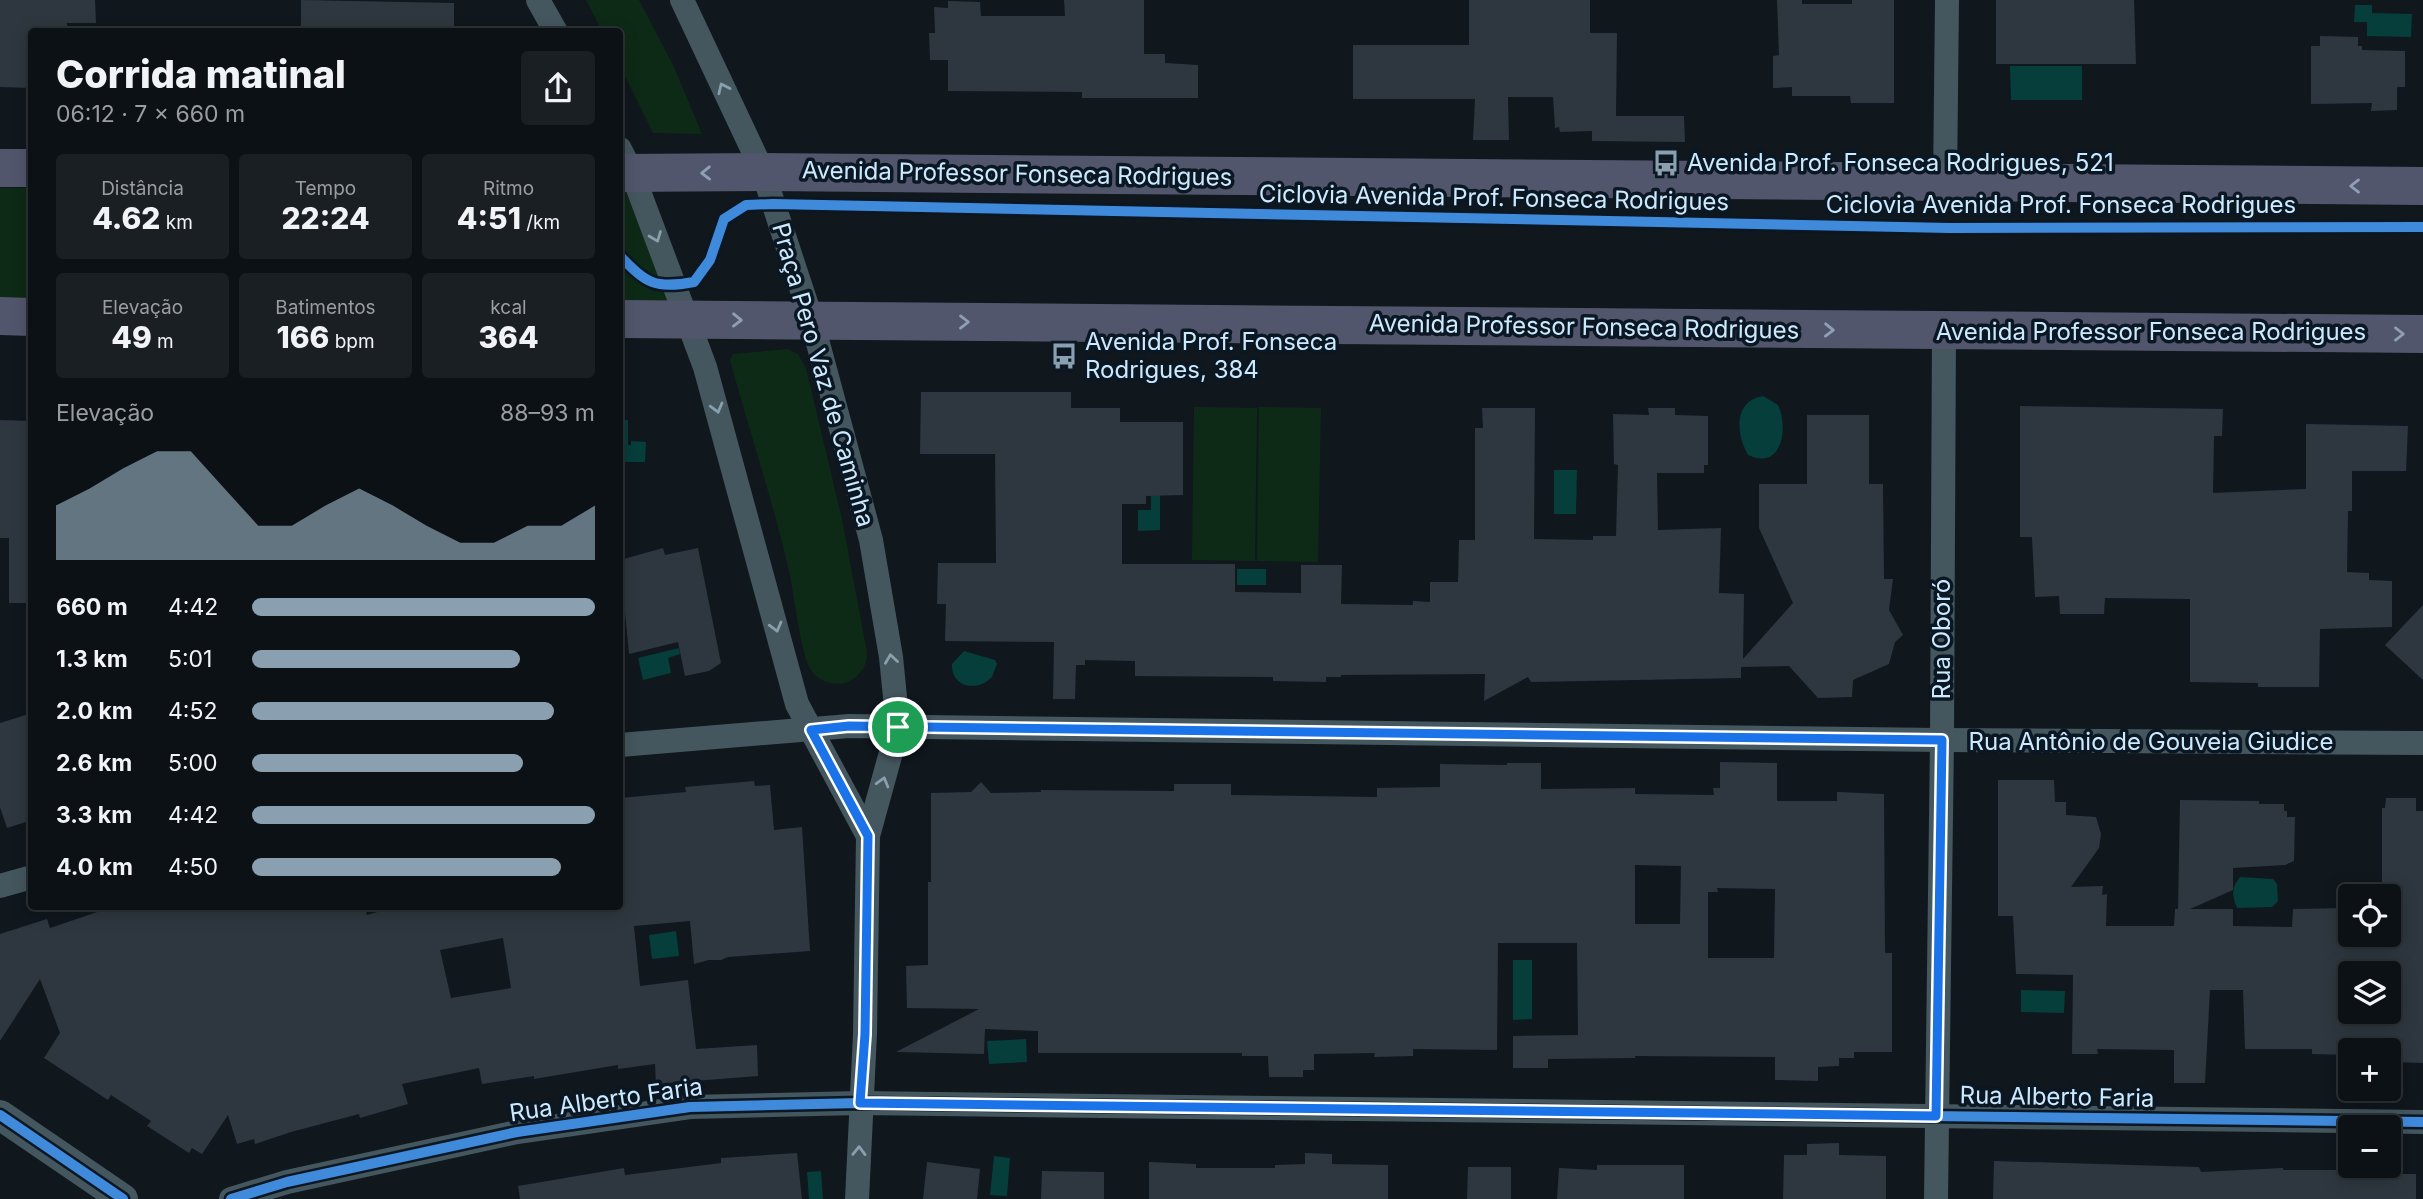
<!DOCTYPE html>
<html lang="pt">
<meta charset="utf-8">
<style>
body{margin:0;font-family:Inter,sans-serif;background:#1a1f23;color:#f1f3f6;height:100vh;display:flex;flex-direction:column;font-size:26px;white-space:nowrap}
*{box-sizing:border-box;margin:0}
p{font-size:23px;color:#9a9da1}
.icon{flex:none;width:38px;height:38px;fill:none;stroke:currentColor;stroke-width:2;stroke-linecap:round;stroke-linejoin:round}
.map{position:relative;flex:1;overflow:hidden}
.drawer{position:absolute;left:28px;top:28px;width:595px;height:882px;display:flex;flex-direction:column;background:#0c1116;border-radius:7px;box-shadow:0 4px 18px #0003,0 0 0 2px #2c3135}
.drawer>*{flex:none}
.tools{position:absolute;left:2338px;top:884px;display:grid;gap:14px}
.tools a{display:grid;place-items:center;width:63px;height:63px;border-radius:7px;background:#0c1116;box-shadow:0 4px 18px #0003,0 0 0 2px #2c3135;font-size:35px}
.pin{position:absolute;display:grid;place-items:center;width:60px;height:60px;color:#fff;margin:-30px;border:4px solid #fff;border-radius:50%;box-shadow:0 2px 7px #0007}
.round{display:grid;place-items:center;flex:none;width:74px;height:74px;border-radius:7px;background:#1a1f23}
.headline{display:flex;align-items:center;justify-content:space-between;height:119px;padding:0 28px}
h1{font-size:38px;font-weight:800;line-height:52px}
.figures{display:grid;grid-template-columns:repeat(3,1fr);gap:10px;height:119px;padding:7px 28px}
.figures div{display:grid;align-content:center;border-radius:7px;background:#1a1f23;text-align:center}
.figures b{font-size:30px;font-weight:800}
.figures small{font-size:19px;font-weight:400}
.figures p{font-size:19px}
.chart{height:196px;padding:14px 28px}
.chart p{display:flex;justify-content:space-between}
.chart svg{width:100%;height:126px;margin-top:7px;fill:#8aa0b0;opacity:.7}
ul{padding:0 28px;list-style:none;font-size:23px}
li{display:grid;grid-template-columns:112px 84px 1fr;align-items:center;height:52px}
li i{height:18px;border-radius:9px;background:#8aa0b0}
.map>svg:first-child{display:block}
.green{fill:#0d2a16}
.water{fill:#053e3b}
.building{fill:#2e373f;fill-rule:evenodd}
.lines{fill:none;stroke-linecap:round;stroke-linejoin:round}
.minor{stroke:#44565e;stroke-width:24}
.tertiary{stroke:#44565e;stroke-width:30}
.trunk{stroke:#52566c;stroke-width:38}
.cycleway-casing{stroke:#0b1722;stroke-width:15}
.cycleway{stroke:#408adc;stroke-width:10}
.oneway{stroke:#88a0ae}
.oneway2{stroke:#8fa0b6}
.route-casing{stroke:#fff;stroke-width:14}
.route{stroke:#1a73e8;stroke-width:9}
.labels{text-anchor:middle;stroke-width:7;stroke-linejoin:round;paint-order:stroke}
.poi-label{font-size:24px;fill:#cceaff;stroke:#0b1722;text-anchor:start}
.street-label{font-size:24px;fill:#cceaff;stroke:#0b1722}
</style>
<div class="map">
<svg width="2423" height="1199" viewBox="0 0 2423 1199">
<rect width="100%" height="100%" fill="#10171d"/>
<g class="green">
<polygon points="586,0 639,0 674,67 702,134 653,133 620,66 620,32 602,31"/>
<rect x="0" y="188" width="31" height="111"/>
<polygon points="620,193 626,193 670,304 620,303"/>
<path d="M 788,349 L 798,354 L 806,368 L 842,519 L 867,652 C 867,662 865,668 857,676 C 844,689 821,685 811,670 C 801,656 794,593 789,571 C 773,500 749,431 730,360 L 733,354 Z"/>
<polygon points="1194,407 1257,408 1255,561 1192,560"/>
<polygon points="1259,407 1321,408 1318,562 1257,561"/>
</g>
<g class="water">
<polygon points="2355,5 2372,5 2372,13 2412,14 2411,37 2367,36 2367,22 2354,22"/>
<polygon points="2010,66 2082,66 2082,100 2011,100"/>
<path d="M 1763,396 L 1778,405 C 1789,428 1782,471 1748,455 C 1736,434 1733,401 1763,396 Z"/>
<polygon points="620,420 628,420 628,445 631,445 631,441 646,442 645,462 620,462"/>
<polygon points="1554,470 1577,470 1576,514 1554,514"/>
<polygon points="1151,475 1160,475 1160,530 1138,531 1138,510 1151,510"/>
<rect x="1237" y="569" width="29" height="16"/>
<polygon points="679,648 680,654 668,658 671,673 643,680 638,658"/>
<path d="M 964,651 L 995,660 L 997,664 L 992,677 L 986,682 C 970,691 951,684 952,664 Z"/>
<path d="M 2240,877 L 2273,879 L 2277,884 L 2278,901 L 2272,907 L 2237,908 C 2232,896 2231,888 2240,877 Z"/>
<polygon points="676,931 679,956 652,959 649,935"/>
<polygon points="1513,960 1532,960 1532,1019 1513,1020"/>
<polygon points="2021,990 2065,991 2064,1013 2021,1012"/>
<polygon points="1026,1039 1027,1062 989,1064 987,1041"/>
<polygon points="994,1156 1010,1158 1007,1196 990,1195"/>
<polygon points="821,1171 823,1199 809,1199 807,1172"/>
</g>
<g class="building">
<polygon points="0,0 95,0 96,23 67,23 67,32 32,32 32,88 0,87"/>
<polygon points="301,0 454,3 454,29 420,29 420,32 301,32"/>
<polygon points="1064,0 1144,0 1144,54 1165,54 1165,63 1198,65 1198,98 1082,98 1082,92 948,91 948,60 930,60 929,33 935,33 934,7 948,8 948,1 980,2 981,16 1065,16"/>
<polygon points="1469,0 1590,0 1590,33 1617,33 1616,116 1684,116 1685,142 1592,141 1592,131 1560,132 1559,127 1555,128 1553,97 1508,97 1509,140 1473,140 1475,99 1353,99 1353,45 1469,45"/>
<polygon points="1777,0 1802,0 1802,4 1852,4 1852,0 1894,0 1894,103 1851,103 1850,96 1792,96 1792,87 1773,88 1773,56 1779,55"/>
<polygon points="1996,0 2134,0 2136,64 1996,64"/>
<polygon points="2320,36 2358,37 2358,46 2362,46 2362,50 2405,51 2405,87 2397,87 2397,110 2371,111 2372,103 2311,104 2311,46 2320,46"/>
<polygon points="921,392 1071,392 1071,408 1120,408 1120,422 1183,422 1183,495 1146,496 1146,504 1122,504 1122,564 1235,564 1235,592 1301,593 1301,565 1342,565 1341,604 1413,605 1413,601 1430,602 1430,582 1458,582 1459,540 1475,540 1475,428 1483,428 1482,408 1535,408 1534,539 1593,540 1593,536 1616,536 1618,465 1614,464 1613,414 1649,415 1648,408 1675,408 1675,415 1708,416 1708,465 1704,465 1704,473 1657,473 1658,530 1721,528 1719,593 1744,594 1743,659 1793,603 1759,528 1759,484 1807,484 1807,415 1869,415 1869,484 1883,484 1884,579 1893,579 1889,610 1903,635 1895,642 1889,664 1853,680 1852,697 1818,698 1789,666 1741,667 1741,678 1531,682 1528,677 1484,701 1485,674 1341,675 1341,677 1326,677 1326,682 1273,681 1273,677 1135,676 1135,661 1085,660 1085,665 1076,665 1075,699 1053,699 1054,642 945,641 946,604 937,604 938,563 996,563 995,454 920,454"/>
<polygon points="2020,406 2223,409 2222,436 2214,436 2213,493 2306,489 2306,424 2408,426 2406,471 2352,471 2352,511 2348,511 2347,572 2369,573 2369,580 2392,581 2392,627 2320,629 2319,687 2258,687 2258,683 2190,682 2190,599 2105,598 2104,614 2060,614 2059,596 2035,597 2032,537 2020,537"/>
<polygon points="0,420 32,421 32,603 9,603 9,538 0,538"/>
<polygon points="663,548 665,555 698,548 721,663 709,671 685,676 678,642 629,654 620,560"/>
<polygon points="2423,605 2423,680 2385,645"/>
<polygon points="32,713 32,820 7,828 0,807 0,723"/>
<path d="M 1720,762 L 1777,763 L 1777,801 L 1837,801 L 1837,792 L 1884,794 L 1885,953 L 1892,953 L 1892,1052 L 1854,1052 L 1854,1058 L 1839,1058 L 1839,1066 L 1818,1067 L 1818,1081 L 1775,1080 L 1775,1057 L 1635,1056 L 1635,1058 L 1548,1059 L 1548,1068 L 1513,1068 L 1513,1036 L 1578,1035 L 1577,943 L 1498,943 L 1497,1050 L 1413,1049 L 1413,1056 L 1374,1057 L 1375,1053 L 1314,1054 L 1314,1070 L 1303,1070 L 1303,1077 L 1269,1077 L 1268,1056 L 1242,1056 L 1242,1053 L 1038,1053 L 1038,1031 L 985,1029 L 984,1054 L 896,1052 L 979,1009 L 907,1008 L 906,966 L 928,965 L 928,882 L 931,882 L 931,793 L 971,792 L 981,782 L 991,793 L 1041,792 L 1041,790 L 1174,791 L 1174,784 L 1231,784 L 1231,795 L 1377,797 L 1377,788 L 1440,787 L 1440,764 L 1507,765 L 1507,763 L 1541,763 L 1541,789 L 1635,788 L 1635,794 L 1714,795 L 1713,788 L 1720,788 ZM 1635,865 L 1681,866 L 1680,924 L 1635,924 ZM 1717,888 L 1775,889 L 1774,958 L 1708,958 L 1708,892 L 1718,892 Z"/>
<path d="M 1998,780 L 2054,780 L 2055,802 L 2066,802 L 2066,815 L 2096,817 L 2101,834 L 2099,848 L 2071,887 L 2103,886 L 2102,895 L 2107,894 L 2106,926 L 2174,926 L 2175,909 L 2178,909 L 2180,800 L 2259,801 L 2259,804 L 2284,804 L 2284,811 L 2287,811 L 2287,817 L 2295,817 L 2294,861 L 2285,865 L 2233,868 L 2233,890 L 2190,909 L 2233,909 L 2233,926 L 2292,927 L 2293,909 L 2350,908 L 2350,934 L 2389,934 L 2389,896 L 2382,896 L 2382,808 L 2385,808 L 2386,798 L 2416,798 L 2416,811 L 2423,811 L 2423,1063 L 2389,1062 L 2389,1050 L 2350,1050 L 2350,1055 L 2312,1054 L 2312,1049 L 2245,1049 L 2243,990 L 2210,990 L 2205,1083 L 2174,1083 L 2174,1050 L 2097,1049 L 2098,1054 L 2072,1054 L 2073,975 L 2016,974 L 2013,916 L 1998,916 ZM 2350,973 L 2389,973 L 2389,1012 L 2350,1012 Z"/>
<path d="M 754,781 L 755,786 L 770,785 L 774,830 L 802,827 L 810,951 L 728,957 L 721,960 L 709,960 L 694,964 L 690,921 L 634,926 L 640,986 L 688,980 L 696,1049 L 757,1045 L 758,1076 L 656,1084 L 655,1064 L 618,1069 L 618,1065 L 534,1079 L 534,1076 L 482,1084 L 479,1068 L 402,1084 L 408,1104 L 360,1118 L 359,1114 L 291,1132 L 255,1144 L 254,1139 L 237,1144 L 228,1115 L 202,1154 L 192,1148 L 189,1153 L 147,1126 L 151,1121 L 111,1095 L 108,1100 L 44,1058 L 60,1033 L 40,979 L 0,1041 L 0,934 L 47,919 L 50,928 L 115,906 L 364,906 L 367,915 L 398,906 L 620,906 L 620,798 L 686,792 L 685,787 ZM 503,938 L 511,988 L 451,998 L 440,950 Z"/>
<polygon points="1839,1143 1839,1155 1886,1156 1886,1199 1783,1199 1784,1155 1807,1155 1807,1144"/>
<polygon points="797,1153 802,1199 520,1199 518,1186 624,1168 625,1175 721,1163 721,1158"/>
<polygon points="1305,1153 1332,1154 1332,1164 1388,1165 1388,1199 1149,1199 1149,1162 1196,1164 1196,1168 1275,1168 1275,1165 1305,1164"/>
<polygon points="1994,1161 2199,1167 2201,1172 2283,1168 2283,1170 2364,1170 2364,1174 2416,1174 2416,1199 1993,1199"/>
<polygon points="927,1162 980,1169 977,1199 923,1199"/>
<polygon points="1597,1165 1684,1165 1684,1199 1557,1199 1559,1168 1597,1170"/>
<polygon points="1468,1167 1511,1167 1511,1199 1467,1199"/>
<polygon points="1042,1171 1104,1172 1104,1199 1041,1199"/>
</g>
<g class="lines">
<g class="minor">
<polyline points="538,0 556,32"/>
<polyline points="682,0 763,172 812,321 871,540 891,657 898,727 868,836 865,1034 857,1199"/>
<polyline points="620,149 632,173 705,367 797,704 868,836"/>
<polyline points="1945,183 1947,0"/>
<polyline points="620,745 849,726 1942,740 2423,743"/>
<polyline points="0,886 32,877"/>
<polyline points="231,1199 287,1182 517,1132 690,1107 860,1103 2423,1122"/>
<polyline points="1936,1199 1942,740 1944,331"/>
</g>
<polyline class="tertiary" points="0,1115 123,1199"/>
<g class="trunk">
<polyline points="0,168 32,168"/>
<polyline points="620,173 763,172 2423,186"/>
<polyline points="0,316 32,317"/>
<polyline points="620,319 2423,334"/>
</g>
<g class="cycleway-casing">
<g id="cycleway">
<path d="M 620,256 C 647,284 655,289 694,282 L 710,260 L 724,219 L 746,205 L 773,204 L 1950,228 L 2423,227"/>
<polyline points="0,1115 123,1199"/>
<polyline points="231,1199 287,1182 517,1132 690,1107 860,1103 2423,1122"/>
</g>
</g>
<use href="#cycleway" class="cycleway"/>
</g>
<defs><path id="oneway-chevron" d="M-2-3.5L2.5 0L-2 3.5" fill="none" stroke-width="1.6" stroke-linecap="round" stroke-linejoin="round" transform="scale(1.75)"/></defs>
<g class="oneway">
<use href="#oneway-chevron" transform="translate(723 88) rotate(-115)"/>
<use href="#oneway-chevron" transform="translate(656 237) rotate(69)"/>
<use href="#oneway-chevron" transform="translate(717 408) rotate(75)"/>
<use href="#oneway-chevron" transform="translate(776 627) rotate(75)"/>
<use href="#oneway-chevron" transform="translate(891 659) rotate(-98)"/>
<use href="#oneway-chevron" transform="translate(883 782) rotate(-74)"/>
<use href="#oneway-chevron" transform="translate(859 1151) rotate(-89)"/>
</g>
<g class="oneway2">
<use href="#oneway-chevron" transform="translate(706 173) rotate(179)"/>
<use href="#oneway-chevron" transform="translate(2355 186) rotate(-180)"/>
<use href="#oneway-chevron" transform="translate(737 320) rotate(1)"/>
<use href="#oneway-chevron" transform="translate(964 322)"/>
<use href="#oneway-chevron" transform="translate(1829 330) rotate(1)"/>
<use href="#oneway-chevron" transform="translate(2399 334)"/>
</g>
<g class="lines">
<g class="route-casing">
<polygon id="route" points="849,726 1942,740 1936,1116 860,1103 865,1034 868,836 811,730"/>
</g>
<use href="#route" class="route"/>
</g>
<defs>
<g id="bus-bare" transform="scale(2.1)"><path d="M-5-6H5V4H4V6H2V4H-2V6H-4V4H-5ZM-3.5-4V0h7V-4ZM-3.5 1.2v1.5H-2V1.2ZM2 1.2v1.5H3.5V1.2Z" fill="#8aa0b0" stroke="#0b1722" stroke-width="2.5" paint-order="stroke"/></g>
</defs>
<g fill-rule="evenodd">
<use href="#bus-bare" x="1666" y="163"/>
<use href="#bus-bare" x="1064" y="356"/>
</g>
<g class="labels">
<g class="poi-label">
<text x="1687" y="171">Avenida Prof. Fonseca Rodrigues, 521</text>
<text x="1085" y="350">Avenida Prof. Fonseca<tspan x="1085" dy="28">Rodrigues, 384</tspan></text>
</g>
<g class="street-label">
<text transform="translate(1017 174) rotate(1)" y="8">Avenida Professor Fonseca Rodrigues</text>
<text transform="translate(1494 198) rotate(1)" y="8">Ciclovia Avenida Prof. Fonseca Rodrigues</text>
<text x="2061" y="213">Ciclovia Avenida Prof. Fonseca Rodrigues</text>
<text transform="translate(1584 327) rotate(1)" y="8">Avenida Professor Fonseca Rodrigues</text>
<text x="2151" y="340">Avenida Professor Fonseca Rodrigues</text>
<text transform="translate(823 375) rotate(74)" y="8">Praça Pero Vaz de Caminha</text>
<text transform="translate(1942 639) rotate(-90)" y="8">Rua Oboró</text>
<text x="2151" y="750">Rua Antônio de Gouveia Giudice</text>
<text transform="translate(2057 1097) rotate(1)" y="8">Rua Alberto Faria</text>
<text transform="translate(606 1100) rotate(-8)" y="8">Rua Alberto Faria</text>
</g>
</g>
</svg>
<div class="tools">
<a><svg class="icon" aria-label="locate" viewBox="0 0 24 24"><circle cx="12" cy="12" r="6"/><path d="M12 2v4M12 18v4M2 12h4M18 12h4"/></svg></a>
<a><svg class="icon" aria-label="layers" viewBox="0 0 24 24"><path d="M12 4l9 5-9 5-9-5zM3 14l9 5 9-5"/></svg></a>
<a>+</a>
<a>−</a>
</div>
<div class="pin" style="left:898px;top:727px;background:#1e9e55"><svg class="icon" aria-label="arrive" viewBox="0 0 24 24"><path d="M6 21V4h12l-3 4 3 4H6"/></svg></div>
<section class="drawer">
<div class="headline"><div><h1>Corrida matinal</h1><p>06:12 · 7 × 660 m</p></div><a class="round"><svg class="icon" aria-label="share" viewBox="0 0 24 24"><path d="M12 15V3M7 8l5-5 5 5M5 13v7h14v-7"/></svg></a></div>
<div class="figures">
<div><p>Distância</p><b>4.62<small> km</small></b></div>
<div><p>Tempo</p><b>22:24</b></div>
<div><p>Ritmo</p><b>4:51<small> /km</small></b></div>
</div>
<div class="figures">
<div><p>Elevação</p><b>49<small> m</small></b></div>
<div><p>Batimentos</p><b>166<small> bpm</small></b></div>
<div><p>kcal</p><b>364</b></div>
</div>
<div class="chart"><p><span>Elevação</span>88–93 m</p>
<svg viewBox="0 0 160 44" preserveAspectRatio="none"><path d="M0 44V25L10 19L20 12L30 6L40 6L50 19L60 32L70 32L80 25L90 19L100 25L110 32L120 38L130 38L140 32L150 32L160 25V44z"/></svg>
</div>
<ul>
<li><b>660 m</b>4:42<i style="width:100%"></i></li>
<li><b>1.3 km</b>5:01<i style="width:78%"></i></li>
<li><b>2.0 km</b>4:52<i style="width:88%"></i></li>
<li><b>2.6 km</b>5:00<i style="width:79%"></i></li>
<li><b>3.3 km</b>4:42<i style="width:100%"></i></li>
<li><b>4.0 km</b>4:50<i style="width:90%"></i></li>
</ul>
</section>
</div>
